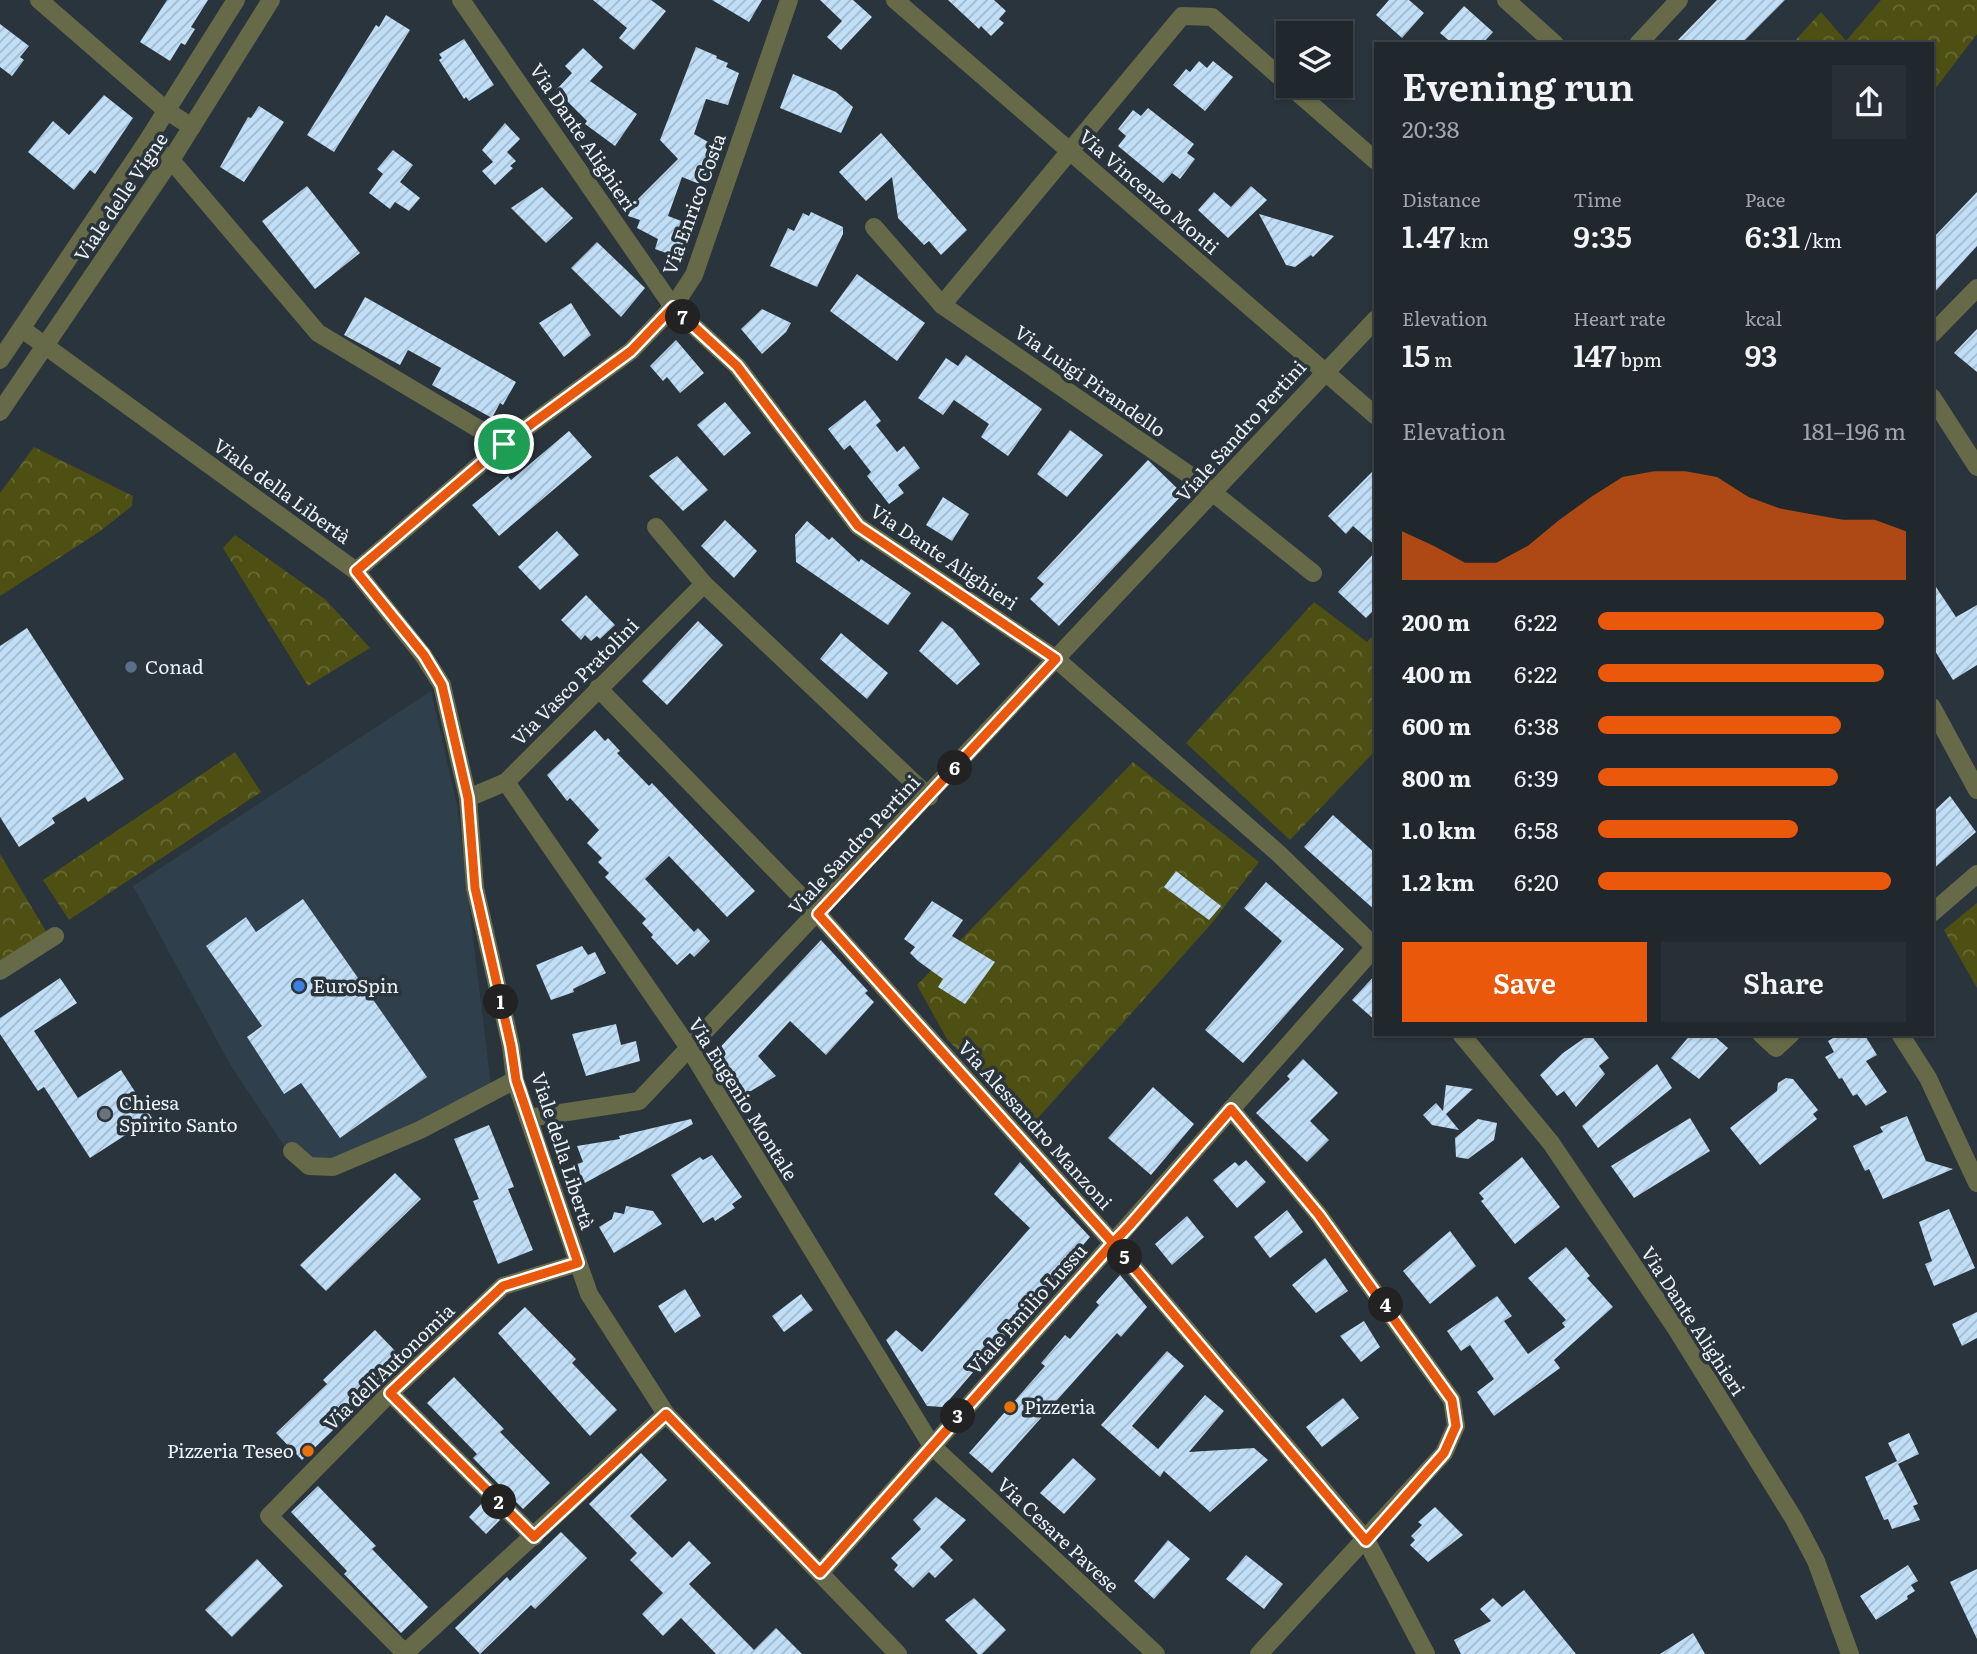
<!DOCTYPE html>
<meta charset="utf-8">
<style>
body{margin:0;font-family:Literata,serif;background:#282f35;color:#f1f3f6;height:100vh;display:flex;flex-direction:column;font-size:26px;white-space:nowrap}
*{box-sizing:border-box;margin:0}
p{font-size:23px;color:#a2a5aa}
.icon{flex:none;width:38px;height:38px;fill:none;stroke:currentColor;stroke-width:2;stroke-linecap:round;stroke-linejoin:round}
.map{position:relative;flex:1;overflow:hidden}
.panel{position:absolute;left:1374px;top:42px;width:560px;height:994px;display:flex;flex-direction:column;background:#20272d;border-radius:0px;box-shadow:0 2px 5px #0004,0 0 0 2px #3d4449}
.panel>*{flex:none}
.buttons{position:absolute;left:1276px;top:21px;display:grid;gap:14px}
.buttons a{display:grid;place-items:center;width:77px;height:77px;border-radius:0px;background:#20272d;box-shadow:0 2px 5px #0004,0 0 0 2px #3d4449;font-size:35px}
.pin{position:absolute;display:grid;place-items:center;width:60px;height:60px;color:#fff;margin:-30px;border:4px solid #fff;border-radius:50%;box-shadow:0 2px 7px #0007}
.km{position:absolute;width:35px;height:35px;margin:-18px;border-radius:50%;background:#222;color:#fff;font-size:19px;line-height:35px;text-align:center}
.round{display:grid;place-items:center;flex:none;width:74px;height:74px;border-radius:0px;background:#282f35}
.headline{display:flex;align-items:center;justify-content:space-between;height:119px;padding:0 28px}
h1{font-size:38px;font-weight:600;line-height:52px}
.metrics{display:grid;grid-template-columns:repeat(3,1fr);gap:10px;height:119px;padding:7px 28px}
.metrics div{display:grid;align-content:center}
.metrics b{font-size:30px;font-weight:600}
.metrics small{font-size:19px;font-weight:400}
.metrics p{font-size:19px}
.chart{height:196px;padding:14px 28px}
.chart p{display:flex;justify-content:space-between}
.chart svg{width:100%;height:126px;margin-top:7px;fill:#ea580c;opacity:.7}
.action{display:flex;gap:14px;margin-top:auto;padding:14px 28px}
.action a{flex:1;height:80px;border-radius:0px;background:#ea580c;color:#fff;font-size:28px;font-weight:600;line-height:80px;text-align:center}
.action a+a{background:#282f35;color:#f1f3f6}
ul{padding:0 28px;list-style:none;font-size:23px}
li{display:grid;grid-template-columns:112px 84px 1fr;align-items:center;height:52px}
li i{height:18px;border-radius:9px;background:#ea580c}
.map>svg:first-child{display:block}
.built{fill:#2f3f4b}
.park{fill:url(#park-crowns)}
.building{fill:url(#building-hatch)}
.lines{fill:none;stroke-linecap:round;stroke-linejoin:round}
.pedestrian{stroke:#666a48;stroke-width:18}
.minor{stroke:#666a48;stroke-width:18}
.tertiary{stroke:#666a48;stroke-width:18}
.route-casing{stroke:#fff;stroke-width:14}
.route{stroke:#ea580c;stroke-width:9}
.service-dot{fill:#5c6f8a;stroke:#2a343c;stroke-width:2.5}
.shop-dot{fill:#3f7fe0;stroke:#2a343c;stroke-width:2.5}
.worship-dot{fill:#6b7280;stroke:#2a343c;stroke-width:2.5}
.food-dot{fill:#e8710a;stroke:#2a343c;stroke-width:2.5}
.labels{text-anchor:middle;stroke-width:7;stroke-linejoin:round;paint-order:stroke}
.street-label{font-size:19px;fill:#ebf1f7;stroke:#2a343c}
.poi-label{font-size:19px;fill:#ebf1f7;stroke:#2a343c;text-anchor:start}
</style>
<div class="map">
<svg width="1977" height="1654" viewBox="0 0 1977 1654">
<defs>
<pattern id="park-crowns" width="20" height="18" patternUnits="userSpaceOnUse" patternTransform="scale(1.75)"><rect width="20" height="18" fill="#4e5013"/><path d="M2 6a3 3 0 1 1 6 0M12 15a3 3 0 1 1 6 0" fill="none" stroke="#686a36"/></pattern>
<pattern id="building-hatch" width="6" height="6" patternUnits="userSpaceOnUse" patternTransform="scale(1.75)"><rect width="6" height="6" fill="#c0def6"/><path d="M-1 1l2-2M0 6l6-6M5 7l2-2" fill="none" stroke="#a2b8cb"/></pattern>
</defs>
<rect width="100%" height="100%" fill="#2a343c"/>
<polygon class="built" points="431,691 457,805 492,1094 350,1159 313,1161 285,1147 231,1066 133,886"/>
<g class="park">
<polygon points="1881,0 1977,0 1977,34 1932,93 1932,44 1792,44 1821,12 1846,41"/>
<polygon points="34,447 133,496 132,506 99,532 0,596 0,493"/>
<polygon points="235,535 326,600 370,648 308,686 223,548"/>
<polygon points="1314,602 1367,642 1375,634 1375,751 1290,840 1186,743"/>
<polygon points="235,752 261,792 69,920 43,880"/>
<polygon points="1133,762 1259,862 1211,924 1030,1127 947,1039 917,985"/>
<polygon points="0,854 47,933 0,963"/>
<polygon points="1977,903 1977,988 1944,930"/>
</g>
<g class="building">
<polygon points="167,0 208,0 191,27 195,29 185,45 181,43 170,61 140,42"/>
<polygon points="593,0 651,0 666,11 634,50 619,38 627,28"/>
<polygon points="712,0 762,0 749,22"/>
<polygon points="820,0 853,0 872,17 841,50 827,37 842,21"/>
<polygon points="948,0 994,0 1006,11 999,19 1004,23 991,36 981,26 979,29"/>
<polygon points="1389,0 1409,0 1424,13 1402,38 1376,15"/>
<polygon points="1717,0 1785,0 1741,44 1674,44"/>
<polygon points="1464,6 1493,32 1482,44 1453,44 1440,33"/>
<polygon points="386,15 410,30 334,152 307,135 376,25 379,27"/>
<polygon points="0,24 29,46 20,57 24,60 12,76 0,67"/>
<polygon points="464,39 494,85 469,101 466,97 464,99 439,60 442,58 439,54"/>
<polygon points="696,47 717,56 716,58 728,63 726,67 739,73 728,105 706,99 694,134 717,147 702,185 682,177 668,216 692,225 680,258 655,249 658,239 637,228 640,220 628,216 631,206 678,159 660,140"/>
<polygon points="583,48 603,67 590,81 637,114 615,146 585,124 587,121 556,90 572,73 565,66"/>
<polygon points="1199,61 1207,68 1213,61 1233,77 1205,111 1173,85 1186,69 1190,72"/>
<polygon points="793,74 836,92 853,107 841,133 780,108"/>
<polygon points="104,95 133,118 95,174 90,170 74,190 28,152 53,121 69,135"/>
<polygon points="259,106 284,122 244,182 220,167 248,117 251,118"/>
<polygon points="1148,108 1194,144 1187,153 1195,159 1180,179 1172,173 1163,183 1118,146 1126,136 1118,129 1133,110 1141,116"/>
<polygon points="505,123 520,139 507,152 516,161 510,166 513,168 495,185 482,171 493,162 482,150"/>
<polygon points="881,133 967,230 941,255 929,241 924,245 898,218 892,177 866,201 839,172"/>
<polygon points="393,150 413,165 400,182 420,198 409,211 395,202 390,209 369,193 383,174 377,169"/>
<polygon points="307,186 360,253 315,289 262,221"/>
<polygon points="1251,186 1267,200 1228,238 1198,210 1214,192 1231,207"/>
<polygon points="542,187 573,218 546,243 511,208"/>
<polygon points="1977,192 1977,246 1932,295 1932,239"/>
<polygon points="811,212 843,227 843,234 817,287 770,266 788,228 794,231 803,213 809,216"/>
<polygon points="1259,214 1334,236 1313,257 1311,255 1295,267 1286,265"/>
<polygon points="597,242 645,288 621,317 571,268"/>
<polygon points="857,274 925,323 897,361 830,311"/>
<polygon points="365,297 516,382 503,405 500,403 492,418 432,385 441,368 408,350 400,365 344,335"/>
<polygon points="571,303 591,335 564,357 539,323"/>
<polygon points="762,309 791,323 786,332 762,354 741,329"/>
<polygon points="1977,329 1977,372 1954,353"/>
<polygon points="676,340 704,373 680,393 667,377 663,381 650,366"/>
<polygon points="966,355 1042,409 1008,456 981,437 989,424 954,400 943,415 918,398 946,358 958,366"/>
<polygon points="865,400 881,421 876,425 897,452 904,446 920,468 898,485 904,493 889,504 867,476 871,472 850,445 844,450 828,429"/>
<polygon points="725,402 751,433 724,456 697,425"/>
<polygon points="1070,430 1103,455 1067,497 1037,474"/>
<polygon points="569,431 592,457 499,536 472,505 508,476 511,480"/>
<polygon points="677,456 708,490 683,511 649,476"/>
<polygon points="1148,460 1183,494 1059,626 1030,599 1044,584 1037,578"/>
<polygon points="1376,468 1376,546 1353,526 1346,534 1328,516"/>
<polygon points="943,497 969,514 952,541 926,525"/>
<polygon points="725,520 757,551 734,578 701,546"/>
<polygon points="807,521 829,540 832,537 859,562 861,559 911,593 888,625 796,562 795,535"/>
<polygon points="557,531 579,555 540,590 518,567"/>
<polygon points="1376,551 1376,608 1366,618 1338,592"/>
<polygon points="1932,581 1956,617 1977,605 1977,665 1953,680 1932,646"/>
<polygon points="586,595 615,625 600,639 597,636 591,641 585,635 581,640 561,620"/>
<polygon points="698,621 723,645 667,705 642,681"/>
<polygon points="942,621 953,629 980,664 957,685 919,651"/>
<polygon points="27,628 124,779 88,802 85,797 52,818 55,823 19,847 0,817 0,646"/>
<polygon points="841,633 888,673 867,699 820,659"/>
<polygon points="595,730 605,741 608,738 620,751 617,753 649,786 652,783 755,891 727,917 669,856 645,879 694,932 698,928 710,941 694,957 690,953 677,965 651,937 653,935 642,923 646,919 605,877 609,873 598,862 602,858 587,843 599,830 570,798 567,801 547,775"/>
<polygon points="1950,796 1976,832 1932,870 1932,813"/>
<polygon points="1333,815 1376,854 1376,911 1304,847"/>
<polygon points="1176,871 1221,906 1209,920 1164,887"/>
<polygon points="1266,882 1344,949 1243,1063 1205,1030 1282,941 1244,908"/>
<polygon points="303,899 427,1077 340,1138 301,1083 284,1094 247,1037 262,1026 206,946 246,917 256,932"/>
<polygon points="932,901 963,920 952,936 995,962 965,1004 938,987 943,979 918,961 910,953 915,947 904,939"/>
<polygon points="821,940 868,991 865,993 874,1002 826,1055 790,1021 758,1056 776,1076 739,1098 712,1056"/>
<polygon points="582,946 588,955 595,952 606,973 573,989 574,992 551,1000 536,965"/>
<polygon points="1376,974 1376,1021 1352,1000"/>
<polygon points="60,978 77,1003 34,1031 78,1098 121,1070 152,1118 90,1158 44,1087 38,1091 0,1034 0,1018"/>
<polygon points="616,1024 621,1045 636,1041 640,1061 586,1076 572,1034"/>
<polygon points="1590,1034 1609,1058 1599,1066 1605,1074 1576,1107 1564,1091 1557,1096 1540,1075 1563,1053"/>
<polygon points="1691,1034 1712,1034 1728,1048 1699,1079 1671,1058"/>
<polygon points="1840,1034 1864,1034 1877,1055 1866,1061 1887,1092 1866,1106 1857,1094 1853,1096 1842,1078 1839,1079 1825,1057 1834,1052 1828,1041"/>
<polygon points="1303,1059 1338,1093 1310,1121 1329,1140 1307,1162 1256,1113 1290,1079 1287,1076"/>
<polygon points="1657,1064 1672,1088 1598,1148 1582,1126"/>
<polygon points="1786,1078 1793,1079 1818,1110 1813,1114 1817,1119 1760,1165 1730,1128 1777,1091 1778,1083"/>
<polygon points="1446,1085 1473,1089 1446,1114 1459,1130 1432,1125 1423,1115 1436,1103 1443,1111"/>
<polygon points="1153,1087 1194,1124 1151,1175 1108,1138"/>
<polygon points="1907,1116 1926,1161 1953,1169 1883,1199 1869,1169 1865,1171 1853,1146 1883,1132 1880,1127"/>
<polygon points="1690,1118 1710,1151 1634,1198 1611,1166"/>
<polygon points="691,1119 693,1124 583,1184 577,1164 583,1162 577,1146 620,1139 619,1136"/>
<polygon points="1478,1119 1497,1123 1494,1140 1468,1159 1456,1157 1455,1138"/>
<polygon points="489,1125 514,1187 508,1189 533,1250 498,1264 473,1201 479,1199 454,1139"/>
<polygon points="712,1155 742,1197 732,1204 735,1208 715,1221 713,1217 703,1223 671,1175 700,1157 703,1160"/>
<polygon points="1522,1157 1560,1207 1515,1244 1481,1201 1484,1199 1479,1193"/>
<polygon points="1246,1160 1266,1182 1237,1208 1213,1180 1235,1162 1239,1166"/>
<polygon points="1020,1162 1090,1237 943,1407 927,1406 886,1340 896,1330 922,1352 1030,1228 994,1194"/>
<polygon points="395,1173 421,1199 326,1291 300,1265"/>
<polygon points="626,1206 653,1211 662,1224 614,1253 599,1227 612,1219 614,1212 624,1214"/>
<polygon points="1949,1209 1975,1268 1934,1286 1925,1264 1932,1261 1919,1222"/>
<polygon points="1287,1210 1303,1232 1270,1258 1254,1237"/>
<polygon points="1187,1216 1204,1237 1172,1265 1155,1244"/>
<polygon points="1450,1231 1476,1266 1430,1304 1403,1271"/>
<polygon points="1566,1247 1590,1276 1587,1278 1613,1307 1554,1360 1560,1368 1494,1416 1477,1392 1494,1379 1470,1345 1461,1351 1447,1331 1497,1296 1512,1316 1504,1321 1528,1354 1565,1327 1562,1323 1566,1320 1528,1278"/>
<polygon points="1325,1258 1348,1291 1316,1313 1292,1285"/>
<polygon points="1120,1275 1147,1307 1121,1337 1117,1333 992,1473 969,1453 1045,1366 1041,1363 1065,1335 1070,1339 1099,1305 1096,1302"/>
<polygon points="685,1289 701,1316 675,1333 658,1306"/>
<polygon points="801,1294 813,1310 784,1332 772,1316"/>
<polygon points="525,1307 576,1359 572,1363 617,1410 590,1436 498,1333"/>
<polygon points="1977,1312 1977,1338 1962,1346 1952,1324"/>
<polygon points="1364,1321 1380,1347 1361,1362 1340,1336"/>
<polygon points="375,1330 401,1357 350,1407 354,1410 302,1460 276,1433 327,1384 323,1380"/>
<polygon points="1167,1351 1184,1366 1132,1426 1158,1449 1205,1395 1224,1411 1189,1452 1254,1448 1268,1460 1210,1512 1164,1471 1160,1477 1101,1425"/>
<polygon points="454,1377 504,1429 500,1432 550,1483 523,1509 473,1458 477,1454 427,1403"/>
<polygon points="1343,1398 1359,1418 1322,1447 1306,1427"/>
<polygon points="1909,1433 1919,1454 1898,1464 1918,1504 1913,1506 1920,1520 1892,1529 1888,1519 1884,1520 1865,1477 1897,1461 1888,1443"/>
<polygon points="641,1453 667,1480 630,1516 672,1558 689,1541 711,1563 689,1584 754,1650 776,1628 802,1654 716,1654 681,1618 663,1636 642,1614 663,1593 630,1560 637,1553 589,1504"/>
<polygon points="1073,1458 1096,1479 1064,1514 1040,1493"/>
<polygon points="318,1486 376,1546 372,1549 428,1607 401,1633 344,1574 347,1571 291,1512"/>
<polygon points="936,1497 966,1520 940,1547 953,1560 935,1578 929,1572 913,1588 894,1570 898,1565 891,1558 921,1529 913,1520"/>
<polygon points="483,1502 500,1520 486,1534 469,1517"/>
<polygon points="1435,1507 1463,1535 1428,1562 1410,1545 1415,1540 1411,1536 1422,1525 1418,1522"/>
<polygon points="561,1532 587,1558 535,1609 531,1605 480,1654 455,1628 507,1577 510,1581"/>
<polygon points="1168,1540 1190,1559 1154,1599 1134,1581"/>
<polygon points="1246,1555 1283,1584 1264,1609 1226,1579"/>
<polygon points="257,1559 283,1586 232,1637 205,1610"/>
<polygon points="1908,1565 1918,1581 1911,1585 1915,1591 1907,1596 1908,1599 1876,1620 1860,1596"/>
<polygon points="1977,1569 1977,1639 1950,1582"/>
<polygon points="1524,1590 1576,1654 1461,1654 1454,1640 1491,1621 1480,1609 1493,1598 1502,1607"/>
<polygon points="974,1598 1006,1630 982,1654 978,1654 945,1620"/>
<polygon points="1693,1633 1705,1654 1660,1654"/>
</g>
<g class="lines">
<polyline class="pedestrian" points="0,971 55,936"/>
<g class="minor">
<polyline points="39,0 167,111 192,127"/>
<polyline points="461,0 673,307 737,366 858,526 1056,659 1278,853 1376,948"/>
<polyline points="895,0 1376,416"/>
<polyline points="1506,0 1555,44"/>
<polyline points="1288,84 1212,17 1182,16 942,305 1201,483 1313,573"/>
<polyline points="1290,86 1376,161"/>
<polyline points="146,143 171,160 318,333 504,444"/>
<polyline points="874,227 942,305"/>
<polyline points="1932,397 1977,467"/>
<polyline points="656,527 704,584 929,797"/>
<polyline points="356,571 504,444 631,351 673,307 694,275 789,0"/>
<polyline points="598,688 818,914 1113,1243 1366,1540 1426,1654"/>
<polyline points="1932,707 1977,790"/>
<polyline points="506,782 689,1048 932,1446 1156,1654"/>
<polyline points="468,798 506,782 704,584"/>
<polyline points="1932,913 1977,874"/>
<polyline points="1461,1034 1551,1143 1677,1330 1794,1519 1816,1561 1850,1654"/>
<polyline points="1761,1034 1776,1048 1791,1034"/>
<polyline points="1900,1034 1928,1078 1977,1183"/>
<polyline points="1231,1109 1319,1215 1452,1400 1456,1426 1444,1453 1259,1654"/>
<polyline points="292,1151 309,1166 333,1167 420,1130 515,1080"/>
<polyline points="390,1393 534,1537"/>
<polyline points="405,1653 269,1516 390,1393 503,1286 578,1263"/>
<polyline points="404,1654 666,1414"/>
</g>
<g class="tertiary">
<polyline points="1638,44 1679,0"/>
<polyline points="22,329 356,571 423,655 442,685 468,798 475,888 511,1046 515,1080 589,1294 666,1414 898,1654"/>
<polyline points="1932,334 1977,288"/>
<polyline points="0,360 146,143 236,0"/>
<polyline points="0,412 171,160 271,0"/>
<polyline points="528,1118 639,1101 1376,319"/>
<polyline points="820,1573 1376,946"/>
</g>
</g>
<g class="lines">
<g class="route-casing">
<polyline id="route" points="504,444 356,571 424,655 442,685 468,798 475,888 511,1046 516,1080 578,1263 503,1286 390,1393 534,1537 666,1414 820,1573 953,1423 1113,1243 1130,1225 1231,1109 1319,1215 1452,1400 1456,1426 1444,1453 1366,1541 1113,1243 818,914 1056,659 858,526 737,366 673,307 631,351 504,444"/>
</g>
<use href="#route" class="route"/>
</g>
<circle class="service-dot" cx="131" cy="667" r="7"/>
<circle class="shop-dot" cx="299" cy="986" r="7"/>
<circle class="worship-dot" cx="105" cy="1114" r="7"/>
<g class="food-dot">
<circle cx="1010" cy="1407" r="7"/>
<circle cx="308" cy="1451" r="7"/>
</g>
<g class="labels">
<g class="street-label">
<text transform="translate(583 137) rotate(56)" y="7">Via Dante Alighieri</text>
<text transform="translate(1149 192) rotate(41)" y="7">Via Vincenzo Monti</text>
<text transform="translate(121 197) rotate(-56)" y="7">Viale delle Vigne</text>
<text transform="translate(694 204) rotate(-70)" y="7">Via Enrico Costa</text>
<text transform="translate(1090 381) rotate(35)" y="7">Via Luigi Pirandello</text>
<text transform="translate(1241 431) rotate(-48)" y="7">Viale Sandro Pertini</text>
<text transform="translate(282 491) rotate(36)" y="7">Viale della Libertà</text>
<text transform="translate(944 557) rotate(34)" y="7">Via Dante Alighieri</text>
<text transform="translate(575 682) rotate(-45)" y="7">Via Vasco Pratolini</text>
<text transform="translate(854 845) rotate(-47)" y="7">Viale Sandro Pertini</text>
<text transform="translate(743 1099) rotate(58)" y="7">Via Eugenio Montale</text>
<text transform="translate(1035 1125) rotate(48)" y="7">Via Alessandro Manzoni</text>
<text transform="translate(563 1151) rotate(72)" y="7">Viale della Libertà</text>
<text transform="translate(1027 1309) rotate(-48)" y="7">Viale Emilio Lussu</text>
<text transform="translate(1693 1321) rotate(57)" y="7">Via Dante Alighieri</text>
<text transform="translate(389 1367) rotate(-44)" y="7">Via dell'Autonomia</text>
<text transform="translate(1058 1535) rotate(43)" y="7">Via Cesare Pavese</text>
</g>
<g class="poi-label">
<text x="145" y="674">Conad</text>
<text x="313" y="993">EuroSpin</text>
<text x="119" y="1110">Chiesa<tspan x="119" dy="22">Spirito Santo</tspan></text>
<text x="1024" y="1414">Pizzeria</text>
<text x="294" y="1458" text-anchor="end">Pizzeria Teseo</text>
</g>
</g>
</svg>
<div class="buttons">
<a><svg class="icon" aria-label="layers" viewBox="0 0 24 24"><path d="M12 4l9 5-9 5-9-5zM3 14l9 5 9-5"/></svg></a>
</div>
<div class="pin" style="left:504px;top:444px;background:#1e9e55"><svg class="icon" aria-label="arrive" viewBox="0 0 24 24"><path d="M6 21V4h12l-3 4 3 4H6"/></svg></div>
<b class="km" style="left:501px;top:1002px">1</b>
<b class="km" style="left:499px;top:1502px">2</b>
<b class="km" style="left:958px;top:1416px">3</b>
<b class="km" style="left:1386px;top:1305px">4</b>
<b class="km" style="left:1125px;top:1257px">5</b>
<b class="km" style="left:955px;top:768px">6</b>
<b class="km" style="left:683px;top:317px">7</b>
<section class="panel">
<div class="headline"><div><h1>Evening run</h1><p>20:38</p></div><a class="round"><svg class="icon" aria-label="share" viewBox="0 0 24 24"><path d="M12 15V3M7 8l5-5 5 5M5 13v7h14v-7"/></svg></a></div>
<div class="metrics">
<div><p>Distance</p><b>1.47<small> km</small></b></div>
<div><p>Time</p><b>9:35</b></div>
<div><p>Pace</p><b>6:31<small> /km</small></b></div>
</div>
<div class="metrics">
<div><p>Elevation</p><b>15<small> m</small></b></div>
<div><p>Heart rate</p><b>147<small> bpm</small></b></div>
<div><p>kcal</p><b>93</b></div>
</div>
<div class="chart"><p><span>Elevation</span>181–196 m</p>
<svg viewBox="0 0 160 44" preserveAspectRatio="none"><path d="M0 44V27L10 32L20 38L30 38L40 32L50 23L60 15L70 8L80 6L90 6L100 8L110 15L120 19L130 21L140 23L150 23L160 27V44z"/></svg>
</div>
<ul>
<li><b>200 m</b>6:22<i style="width:93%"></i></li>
<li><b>400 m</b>6:22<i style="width:93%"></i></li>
<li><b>600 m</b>6:38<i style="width:79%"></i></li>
<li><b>800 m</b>6:39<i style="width:78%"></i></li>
<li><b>1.0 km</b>6:58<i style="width:65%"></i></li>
<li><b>1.2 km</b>6:20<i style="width:95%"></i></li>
</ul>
<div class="action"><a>Save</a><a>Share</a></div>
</section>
</div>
